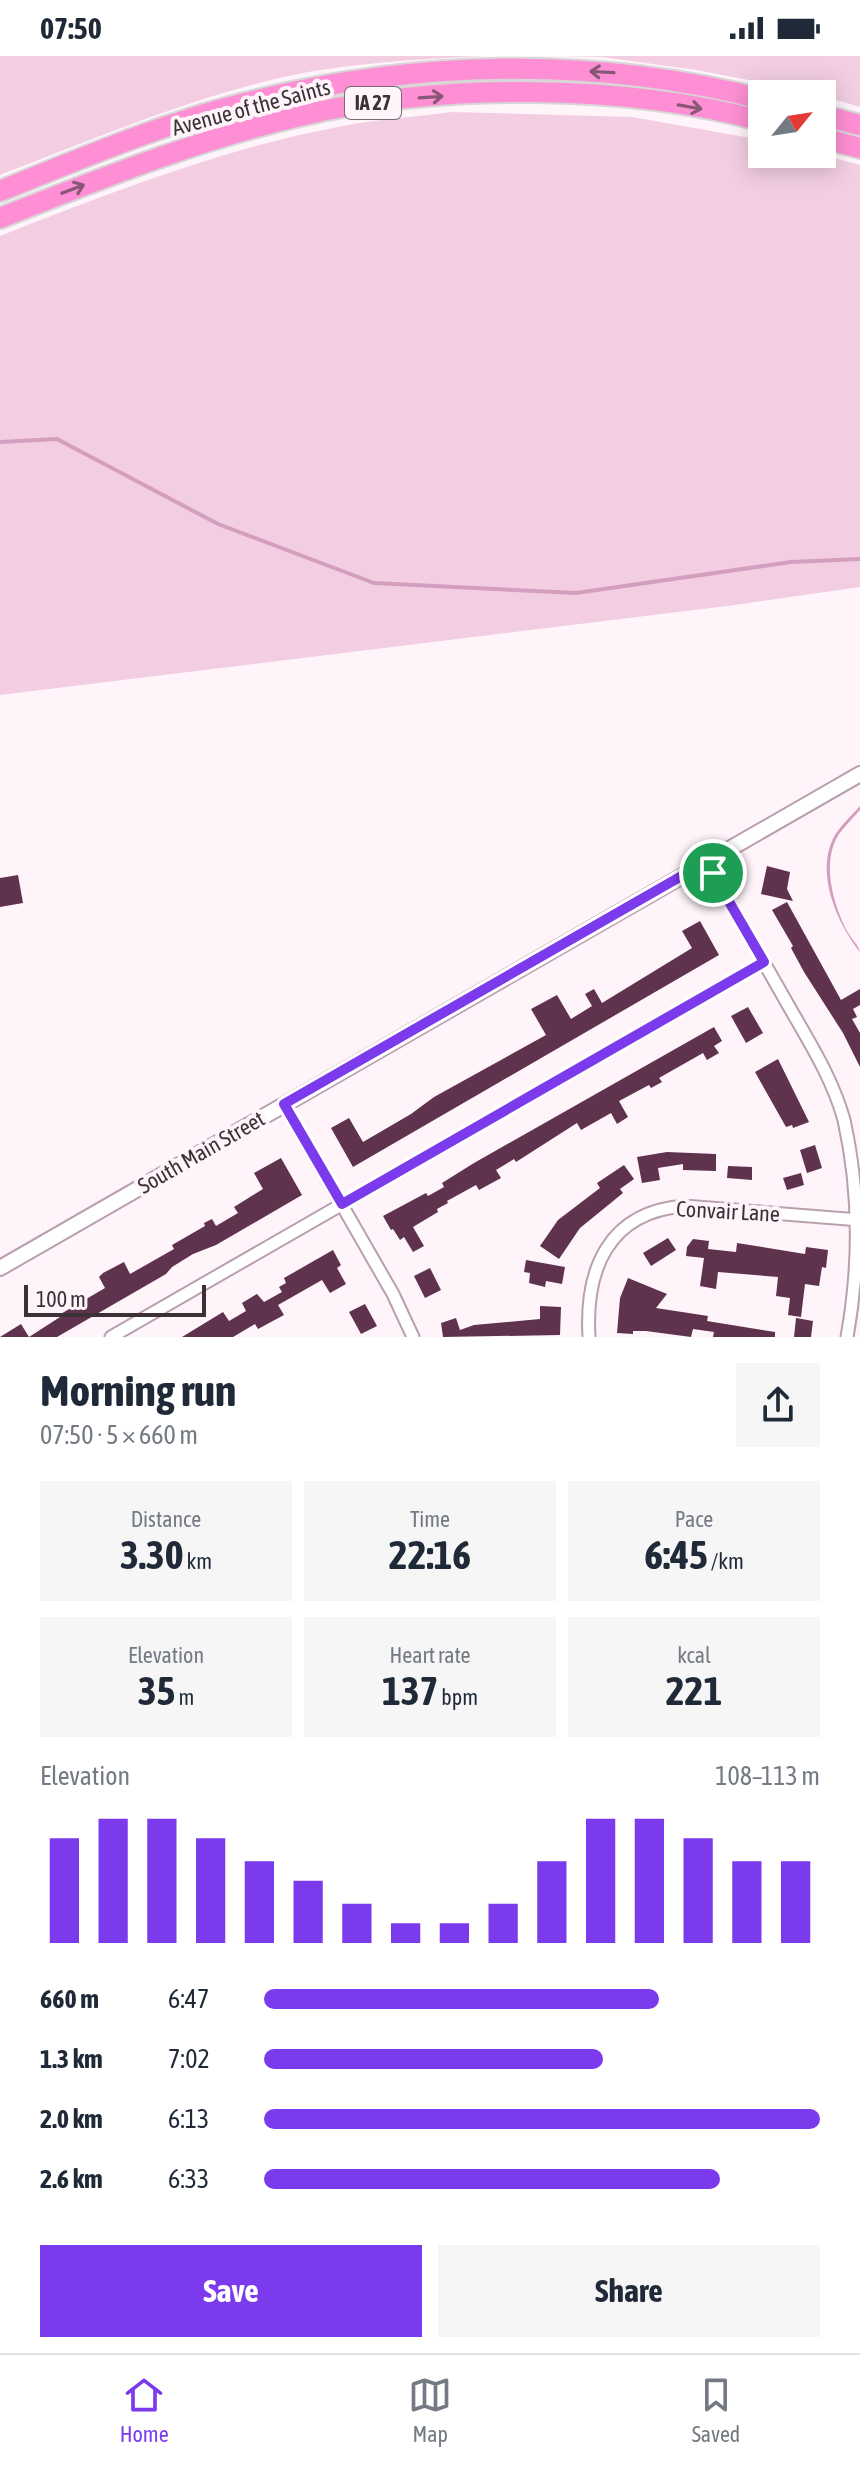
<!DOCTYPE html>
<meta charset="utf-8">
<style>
body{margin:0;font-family:"Asap Condensed",sans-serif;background:#f6f6f7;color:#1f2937;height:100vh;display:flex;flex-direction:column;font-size:30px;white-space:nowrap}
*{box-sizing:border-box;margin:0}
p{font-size:26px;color:#747a83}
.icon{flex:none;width:44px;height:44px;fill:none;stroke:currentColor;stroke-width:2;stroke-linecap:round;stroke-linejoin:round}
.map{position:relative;height:1281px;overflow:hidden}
.drawer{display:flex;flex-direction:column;background:#fff;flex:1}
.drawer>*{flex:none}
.needle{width:52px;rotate:60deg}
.fabs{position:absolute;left:748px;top:24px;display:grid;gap:16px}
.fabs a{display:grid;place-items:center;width:88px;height:88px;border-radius:0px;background:#fff;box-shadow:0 4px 20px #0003;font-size:40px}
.scale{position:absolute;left:24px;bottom:20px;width:182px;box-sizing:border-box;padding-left:8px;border:4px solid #3b3137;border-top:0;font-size:22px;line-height:28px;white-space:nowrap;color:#3b3137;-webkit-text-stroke:6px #fff4fa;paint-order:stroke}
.pin{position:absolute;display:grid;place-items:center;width:68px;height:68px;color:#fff;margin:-34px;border:4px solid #fff;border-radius:50%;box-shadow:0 2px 8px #0007}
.round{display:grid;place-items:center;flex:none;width:84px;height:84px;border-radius:0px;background:#f6f6f7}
.headline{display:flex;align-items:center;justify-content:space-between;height:136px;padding:0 40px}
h1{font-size:44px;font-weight:700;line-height:60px}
.stats{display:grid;grid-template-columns:repeat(3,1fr);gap:12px;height:136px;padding:8px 40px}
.stats div{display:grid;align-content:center;border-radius:0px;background:#f6f6f7;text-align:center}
.stats b{font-size:40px;font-weight:700}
.stats small{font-size:22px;font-weight:400}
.stats p{font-size:22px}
.chart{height:224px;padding:16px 40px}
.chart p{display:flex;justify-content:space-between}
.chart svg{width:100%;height:144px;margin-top:8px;stroke:#7c3aed;stroke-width:6}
.button{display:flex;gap:16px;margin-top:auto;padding:16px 40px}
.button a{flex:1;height:92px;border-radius:0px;background:#7c3aed;color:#fff;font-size:32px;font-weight:700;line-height:92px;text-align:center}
.button a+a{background:#f6f6f7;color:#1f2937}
ul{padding:0 40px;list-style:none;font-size:26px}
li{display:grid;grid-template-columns:128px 96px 1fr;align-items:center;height:60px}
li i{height:20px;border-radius:10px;background:#7c3aed}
.status{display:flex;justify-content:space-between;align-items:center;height:56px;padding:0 40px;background:#fff;direction:ltr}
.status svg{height:22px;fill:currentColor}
.tab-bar{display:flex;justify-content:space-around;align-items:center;height:112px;border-top:2px solid #e0e1e3;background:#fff;font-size:22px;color:#747a83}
.tab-bar a{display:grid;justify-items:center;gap:4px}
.tab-bar .active{color:#7c3aed}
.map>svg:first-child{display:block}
.green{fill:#f3cee3}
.water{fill:#d49ebe}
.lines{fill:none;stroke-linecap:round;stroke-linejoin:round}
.stream{stroke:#d49ebe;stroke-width:4}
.building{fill:#5f324e}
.minor-casing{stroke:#b9a0ae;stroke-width:15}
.tertiary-casing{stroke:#b9a0ae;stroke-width:18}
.motorway-casing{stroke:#d8d6d7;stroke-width:24}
.minor{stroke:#fff;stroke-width:11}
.tertiary{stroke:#fff;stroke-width:14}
.motorway{stroke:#fe8fd4;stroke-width:20}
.oneway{stroke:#895776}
.route-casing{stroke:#fff;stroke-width:16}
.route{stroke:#7c3aed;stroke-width:10}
.labels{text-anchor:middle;stroke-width:8;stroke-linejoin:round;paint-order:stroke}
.shield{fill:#fff4fa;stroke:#766c72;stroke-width:2}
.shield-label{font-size:20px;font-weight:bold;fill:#3b3137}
.street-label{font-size:22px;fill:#3b3137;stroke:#fff4fa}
</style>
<div class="status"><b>07:50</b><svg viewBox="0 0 49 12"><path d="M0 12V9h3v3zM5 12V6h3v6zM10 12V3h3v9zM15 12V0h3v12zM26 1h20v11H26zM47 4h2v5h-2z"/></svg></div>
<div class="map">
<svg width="860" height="1281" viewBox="0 0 860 1281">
<rect width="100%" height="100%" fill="#fff4fa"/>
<g class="green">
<path d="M 0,0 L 483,0 C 412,4 340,7 271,24 C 178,47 89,85 0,119 Z"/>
<polygon points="557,0 860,0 860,51 822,40 822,38 696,14 602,1"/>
<path d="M 452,56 L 632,61 L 762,84 L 762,98 L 819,98 L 860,109 L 860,531 L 735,549 L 0,639 L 0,180 C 112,136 224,92 343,70 C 379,63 416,61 452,56 Z"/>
</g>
<path class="water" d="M 860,750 L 860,754 C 853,762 845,770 839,778 C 821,805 833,848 847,875 C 851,883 858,888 860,896 C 837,867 814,815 835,779 C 841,769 852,759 860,750 Z"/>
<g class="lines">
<polyline class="stream" points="0,386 57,383 218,468 374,527 576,537 791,506 860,503"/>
</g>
<g class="building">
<polygon points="767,810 790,816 787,833 793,845 761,838"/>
<polygon points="18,819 23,847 0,851 0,822"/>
<polygon points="787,846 841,944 860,933 860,949 853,953 857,961 852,963 860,977 860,1011 843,977 804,916 791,892 793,890 772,854"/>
<polygon points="700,865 719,899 353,1111 331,1072 349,1062 363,1086 411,1058 434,1041 546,979 531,953 557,939 571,963 592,950 585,938 594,933 602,947 692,892 682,875"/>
<polygon points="748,951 763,977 746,987 731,960"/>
<polygon points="714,971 722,985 714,990 719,997 707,1004 703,997 659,1022 662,1026 651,1032 649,1029 619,1045 628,1061 617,1068 611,1057 581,1074 577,1067 516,1106 514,1103 496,1114 501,1122 479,1134 476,1129 447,1145 448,1147 437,1153 438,1156 413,1171 424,1190 413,1196 404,1181 400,1184 393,1173 391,1174 383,1160 426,1137 428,1140 444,1131 442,1127 474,1107"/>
<polygon points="778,1003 809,1066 793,1072 792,1069 786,1071 755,1016"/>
<polygon points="815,1089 822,1112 807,1117 800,1094"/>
<polygon points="667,1096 716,1098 716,1115 683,1114 683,1108 658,1112 660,1124 642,1127 637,1101"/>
<polygon points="281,1102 302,1139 216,1189 193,1198 172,1211 166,1218 57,1281 0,1281 21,1268 29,1281 60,1261 59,1259 105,1232 99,1221 103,1217 124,1206 130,1218 174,1193 172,1189 205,1170 204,1167 212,1163 216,1170 238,1157 234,1151 263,1133 254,1117"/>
<polygon points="624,1109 634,1123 620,1133 623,1137 580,1172 559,1203 540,1190 558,1164 600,1132 597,1127"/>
<polygon points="728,1110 752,1111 752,1124 727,1122"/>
<polygon points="801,1117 804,1129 787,1134 783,1122"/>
<polygon points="668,1182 676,1194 651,1210 643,1197"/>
<polygon points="693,1183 709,1185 708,1193 736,1196 737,1187 805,1198 806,1191 828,1194 826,1212 822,1211 819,1230 805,1228 801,1261 788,1259 790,1242 776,1240 778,1221 718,1216 716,1233 700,1230 704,1202 686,1200 687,1191"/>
<polygon points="333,1194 341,1209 337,1212 346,1228 330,1237 322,1224 278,1249 284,1259 258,1273 255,1268 233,1281 182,1281 223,1256 229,1265 246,1255 242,1247 257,1238 264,1246 282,1236 279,1231 286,1227 284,1222"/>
<polygon points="526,1204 565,1211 562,1228 546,1225 545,1231 529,1227 530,1217 524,1216"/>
<polygon points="430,1212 441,1234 425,1242 414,1220"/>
<polygon points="628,1222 667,1238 656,1252 708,1260 707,1265 775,1276 775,1281 713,1281 714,1276 693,1273 691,1281 646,1275 633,1275 633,1278 617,1277 620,1242"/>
<polygon points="365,1248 377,1270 361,1278 349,1256"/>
<polygon points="540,1250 561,1251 560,1279 443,1281 441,1267 456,1262 460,1274 474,1269 540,1263"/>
<polygon points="796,1262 813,1265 811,1281 794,1281"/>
</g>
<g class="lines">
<g class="minor-casing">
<g id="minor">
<path d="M 706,806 C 735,855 763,905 791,954 C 811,989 833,1024 844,1064 C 860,1136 860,1208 847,1281"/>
<polyline points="284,1048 393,1238 413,1281"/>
<polyline points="111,1281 764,906"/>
<path d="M 589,1281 C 585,1214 608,1156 684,1150 L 860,1164"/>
</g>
</g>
<g class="tertiary-casing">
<polyline id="tertiary" points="0,1212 860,718"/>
</g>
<g class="motorway-casing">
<g id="motorway">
<polyline points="822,59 860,69"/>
<polyline points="822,82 860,92"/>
<path d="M 0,135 C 80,103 161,68 245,47 C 413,4 595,0 762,43"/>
<path d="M 0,162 C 100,123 199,83 304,59 C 443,27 625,28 762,65"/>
</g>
</g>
<use href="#minor" class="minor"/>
<use href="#tertiary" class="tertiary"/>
<use href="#motorway" class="motorway"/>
</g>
<defs><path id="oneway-shaft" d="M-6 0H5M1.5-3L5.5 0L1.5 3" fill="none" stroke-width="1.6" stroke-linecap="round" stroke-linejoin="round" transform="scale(2)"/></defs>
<g class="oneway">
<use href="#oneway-shaft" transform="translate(602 16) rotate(-177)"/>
<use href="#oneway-shaft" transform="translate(431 41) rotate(-4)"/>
<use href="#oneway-shaft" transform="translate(690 51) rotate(10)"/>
<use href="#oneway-shaft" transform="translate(73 133) rotate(-21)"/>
</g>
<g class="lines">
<g class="route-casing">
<polygon id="route" points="706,806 764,906 342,1148 284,1048"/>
</g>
<use href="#route" class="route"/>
</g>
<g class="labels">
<rect class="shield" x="345" y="31" width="56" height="32" rx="6"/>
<g class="shield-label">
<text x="373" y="54">IA 27</text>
</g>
<g class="street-label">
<text transform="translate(251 51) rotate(-15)" y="8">Avenue of the Saints</text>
<text transform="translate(201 1096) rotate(-30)" y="8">South Main Street</text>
<text transform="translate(728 1155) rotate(3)" y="8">Convair Lane</text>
</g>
</g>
</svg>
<div class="fabs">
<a><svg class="needle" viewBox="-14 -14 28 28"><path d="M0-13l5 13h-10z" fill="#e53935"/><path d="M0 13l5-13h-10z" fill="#747a83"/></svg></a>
</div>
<div class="scale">100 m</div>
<div class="pin" style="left:713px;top:817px;background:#1e9e55"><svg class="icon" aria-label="arrive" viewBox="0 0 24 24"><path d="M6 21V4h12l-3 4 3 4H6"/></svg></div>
</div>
<section class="drawer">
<div class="headline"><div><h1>Morning run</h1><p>07:50 · 5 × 660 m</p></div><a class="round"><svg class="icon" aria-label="share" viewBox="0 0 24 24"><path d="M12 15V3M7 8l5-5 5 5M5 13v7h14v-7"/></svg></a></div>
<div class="stats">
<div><p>Distance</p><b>3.30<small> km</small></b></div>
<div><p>Time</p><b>22:16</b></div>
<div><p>Pace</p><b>6:45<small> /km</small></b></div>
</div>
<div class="stats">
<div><p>Elevation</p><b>35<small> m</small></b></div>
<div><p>Heart rate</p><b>137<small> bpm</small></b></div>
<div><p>kcal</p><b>221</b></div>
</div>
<div class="chart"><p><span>Elevation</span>108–113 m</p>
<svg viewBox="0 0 160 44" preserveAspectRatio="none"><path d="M5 44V12M15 44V6M25 44V6M35 44V12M45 44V19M55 44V25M65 44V32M75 44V38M85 44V38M95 44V32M105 44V19M115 44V6M125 44V6M135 44V12M145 44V19M155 44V19"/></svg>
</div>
<ul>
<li><b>660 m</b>6:47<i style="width:71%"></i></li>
<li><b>1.3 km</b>7:02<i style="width:61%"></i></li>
<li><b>2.0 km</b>6:13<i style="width:100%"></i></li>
<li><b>2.6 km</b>6:33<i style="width:82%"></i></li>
</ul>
<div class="button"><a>Save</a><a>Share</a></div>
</section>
<nav class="tab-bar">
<a class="active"><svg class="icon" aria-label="home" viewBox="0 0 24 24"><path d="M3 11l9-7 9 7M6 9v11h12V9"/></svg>Home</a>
<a><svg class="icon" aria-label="map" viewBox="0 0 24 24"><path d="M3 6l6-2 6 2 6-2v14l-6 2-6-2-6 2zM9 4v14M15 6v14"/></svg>Map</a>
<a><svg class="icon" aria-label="saved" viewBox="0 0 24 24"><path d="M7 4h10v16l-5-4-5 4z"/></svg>Saved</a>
</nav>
